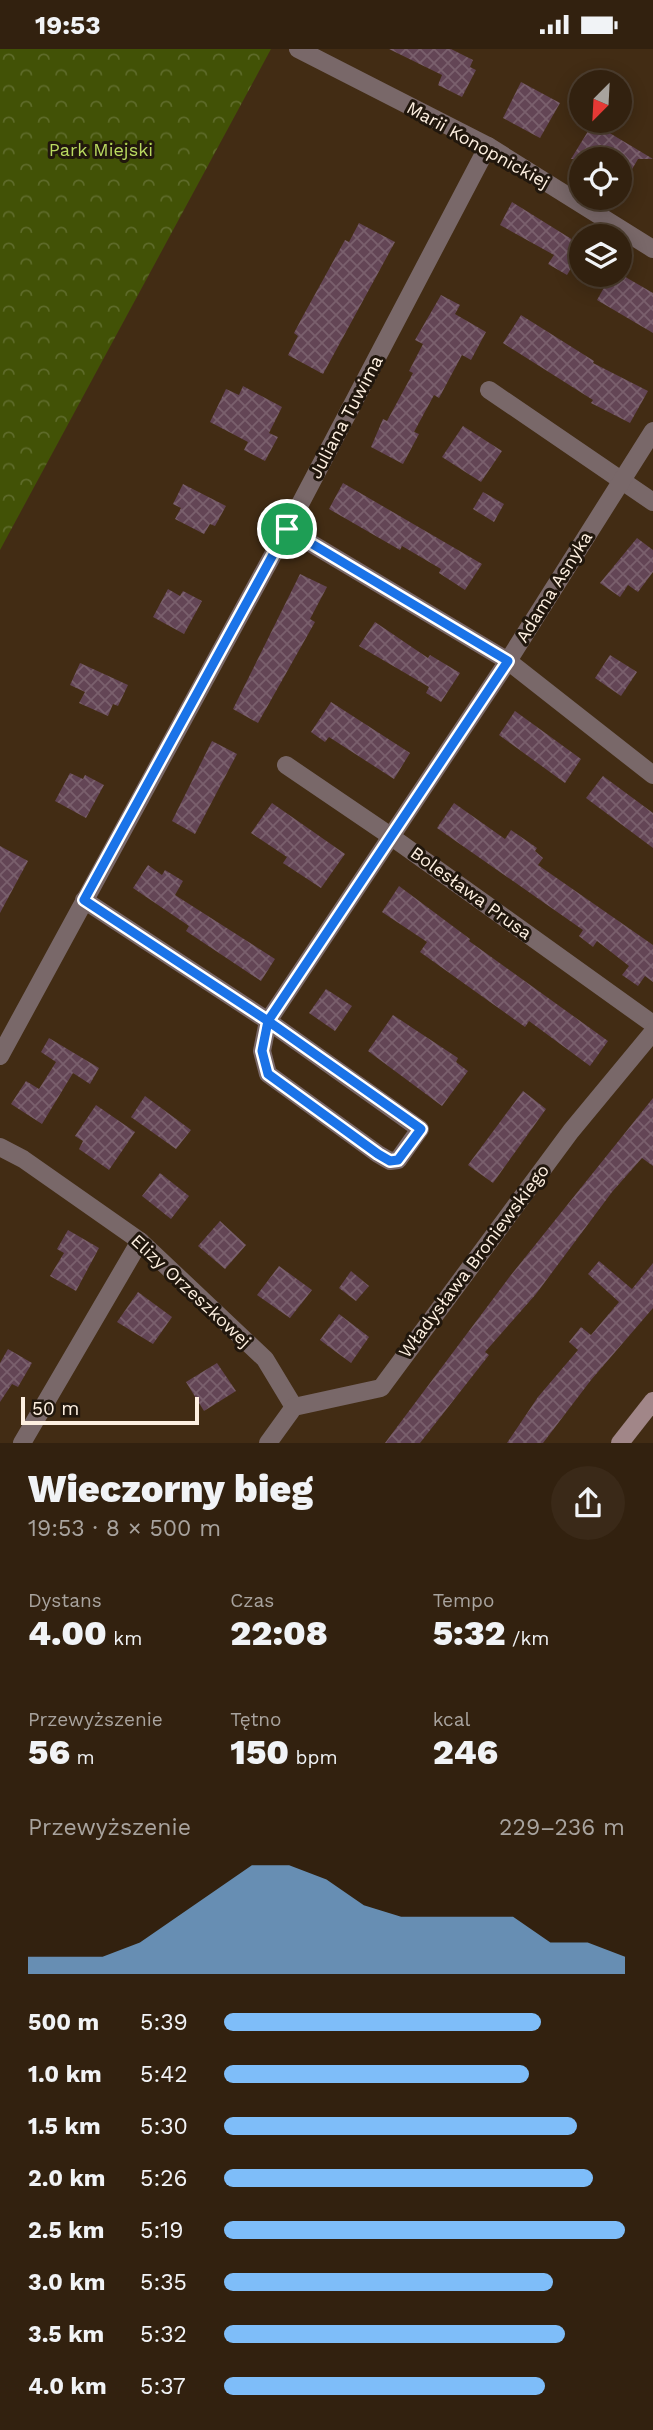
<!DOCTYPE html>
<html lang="pl">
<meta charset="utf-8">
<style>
body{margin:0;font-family:"Work Sans",sans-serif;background:#3a2918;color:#f1f3f6;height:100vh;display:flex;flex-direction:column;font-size:26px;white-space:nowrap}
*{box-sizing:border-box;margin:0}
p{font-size:23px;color:#a8a39e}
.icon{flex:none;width:38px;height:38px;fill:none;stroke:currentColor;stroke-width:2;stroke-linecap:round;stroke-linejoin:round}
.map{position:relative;height:1394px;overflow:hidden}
.drawer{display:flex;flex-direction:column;background:#32210f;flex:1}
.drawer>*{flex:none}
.needle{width:46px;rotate:204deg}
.buttons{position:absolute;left:569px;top:21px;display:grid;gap:14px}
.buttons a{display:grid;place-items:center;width:63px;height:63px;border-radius:50%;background:#32210f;box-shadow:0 4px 18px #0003,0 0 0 2px #4d3e2f;font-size:35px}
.scale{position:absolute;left:21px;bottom:18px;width:178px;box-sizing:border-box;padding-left:7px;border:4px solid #fef0e1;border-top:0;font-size:19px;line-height:24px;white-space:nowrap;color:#fef0e1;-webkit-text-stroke:5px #21170d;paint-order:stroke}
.pin{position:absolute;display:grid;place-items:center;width:60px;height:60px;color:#fff;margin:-30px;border:4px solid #fff;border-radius:50%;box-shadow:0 2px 7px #0007}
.round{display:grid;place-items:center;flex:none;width:74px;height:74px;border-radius:37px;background:#3a2918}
.headline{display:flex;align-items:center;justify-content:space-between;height:119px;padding:0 28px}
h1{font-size:38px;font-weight:800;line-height:52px}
.metrics{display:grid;grid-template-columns:repeat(3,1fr);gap:10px;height:119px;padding:7px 28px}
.metrics div{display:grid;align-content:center}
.metrics b{font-size:35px;font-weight:800}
.metrics small{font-size:19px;font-weight:400}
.metrics p{font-size:19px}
.chart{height:196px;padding:14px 28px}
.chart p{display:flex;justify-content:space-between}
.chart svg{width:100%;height:126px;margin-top:7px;fill:#7ebdf9;opacity:.7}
ul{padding:0 28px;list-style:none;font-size:23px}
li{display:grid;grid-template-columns:112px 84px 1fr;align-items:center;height:52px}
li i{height:18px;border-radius:9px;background:#7ebdf9}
.status{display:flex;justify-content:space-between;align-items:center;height:49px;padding:0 35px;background:#32210f;direction:ltr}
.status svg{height:19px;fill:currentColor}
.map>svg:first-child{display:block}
.forest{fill:url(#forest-crowns)}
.building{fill:url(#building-cross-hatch)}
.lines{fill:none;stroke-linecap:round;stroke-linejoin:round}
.minor{stroke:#796869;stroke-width:18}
.secondary{stroke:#a18688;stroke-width:18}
.route-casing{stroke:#fff;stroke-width:14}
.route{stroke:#1a73e8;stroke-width:9}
.labels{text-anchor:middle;stroke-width:6;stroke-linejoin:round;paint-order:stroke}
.street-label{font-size:18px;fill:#fef0e1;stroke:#21170d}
.park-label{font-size:18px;fill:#bada60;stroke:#21170d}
</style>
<div class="status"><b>19:53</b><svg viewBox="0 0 49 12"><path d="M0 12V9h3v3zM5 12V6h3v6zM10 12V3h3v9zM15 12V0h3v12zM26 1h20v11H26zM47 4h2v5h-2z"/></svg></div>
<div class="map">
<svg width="653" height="1394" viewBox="0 0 653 1394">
<defs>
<pattern id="forest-crowns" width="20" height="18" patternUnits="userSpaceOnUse" patternTransform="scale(1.75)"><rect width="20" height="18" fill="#425206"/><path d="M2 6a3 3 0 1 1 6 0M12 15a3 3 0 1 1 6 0" fill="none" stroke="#5e6b2a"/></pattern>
<pattern id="building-cross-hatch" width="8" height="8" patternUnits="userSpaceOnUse" patternTransform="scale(1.75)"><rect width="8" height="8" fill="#634555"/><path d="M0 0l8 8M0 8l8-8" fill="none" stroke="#7a606d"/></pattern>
</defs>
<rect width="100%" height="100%" fill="#422c14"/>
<polygon class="forest" points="0,0 271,0 0,501"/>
<g class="building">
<polygon points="389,0 451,0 473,11 470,18 476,21 462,48 438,36 442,26"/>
<polygon points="521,33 560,54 540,89 503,69"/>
<polygon points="593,74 653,110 638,110 620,141 620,110 571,110"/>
<polygon points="512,153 581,196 581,203 567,226 548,215 554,206 500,176"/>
<polygon points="359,174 395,193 323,325 288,306 298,287 294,284 303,267 345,191 349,193"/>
<polygon points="611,226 622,226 653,244 653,284 597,251"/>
<polygon points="441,246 460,256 455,265 486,283 471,311 462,306 439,349 434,346 414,383 419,385 403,415 371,398 383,370 387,372 413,324 409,322 423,295 415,291"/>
<polygon points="521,266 594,312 593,314 648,342 630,374 591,354 593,351 503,294"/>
<polygon points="243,337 282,358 269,384 278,388 265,412 244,401 248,393 210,373 226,340 239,346"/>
<polygon points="463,377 502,402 481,433 442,408"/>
<polygon points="343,434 482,515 465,541 439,524 441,520 402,497 400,501 329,460"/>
<polygon points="183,435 226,457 215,477 210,475 204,485 175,470 181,459 173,455"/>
<polygon points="483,443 504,455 494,473 473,460"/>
<polygon points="637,489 653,501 653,523 638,543 628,536 620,548 600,534"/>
<polygon points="300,525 327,538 310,570 315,573 258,674 233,660"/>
<polygon points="168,540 180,547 183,542 202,552 184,585 153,568"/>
<polygon points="375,573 428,609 430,606 460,624 441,653 426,644 429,638 359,597"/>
<polygon points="610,606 637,623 621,647 595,629"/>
<polygon points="80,614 128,636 118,657 113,655 108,667 79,654 85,643 70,636"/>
<polygon points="331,653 410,704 394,730 329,688 325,693 311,683"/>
<polygon points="515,662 581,710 565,734 499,686"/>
<polygon points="212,692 237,705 195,785 172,772"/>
<polygon points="70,724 83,730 85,726 104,736 86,769 55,752"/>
<polygon points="603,727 653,764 653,799 586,749"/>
<polygon points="272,754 345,805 321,839 283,814 287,808 251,784"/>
<polygon points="454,754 505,790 511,781 537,799 535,802 543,809 538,816 653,896 653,933 645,927 638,937 622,926 629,917 597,892 593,898 579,887 583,881 437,779"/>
<polygon points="0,797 28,812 0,864"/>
<polygon points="148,816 162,826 165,821 183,832 175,846 275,910 261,932 186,882 189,877 133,839"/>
<polygon points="399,837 470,890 469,892 608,992 590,1017 529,972 525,978 420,903 427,893 382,863"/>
<polygon points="326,940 352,957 335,982 309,964"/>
<polygon points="393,966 458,1009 456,1013 468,1022 442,1057 368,1002"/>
<polygon points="49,989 99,1019 90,1035 73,1024 42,1075 11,1055 26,1032 39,1040 56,1013 41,1003"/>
<polygon points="523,1042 546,1060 493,1134 468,1116"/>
<polygon points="145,1047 191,1081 176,1100 131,1068"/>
<polygon points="653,1049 653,1117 642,1109 612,1143 536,1245 485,1303 489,1306 420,1394 385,1394 511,1226"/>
<polygon points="96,1056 135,1083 109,1121 79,1100 83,1092 75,1087"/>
<polygon points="160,1124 189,1147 171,1170 142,1147"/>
<polygon points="220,1172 246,1196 225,1220 198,1197"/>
<polygon points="68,1181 99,1199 76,1242 50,1227 64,1204 57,1200"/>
<polygon points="599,1212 632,1240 653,1214 653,1259 591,1331 543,1394 507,1394 538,1348 578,1301 569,1293 581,1278 591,1286 619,1253 588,1225"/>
<polygon points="279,1217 312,1241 290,1269 257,1246"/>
<polygon points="351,1222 369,1237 356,1252 339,1239"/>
<polygon points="138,1243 172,1268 153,1295 117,1273"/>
<polygon points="339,1265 369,1288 351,1314 320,1291"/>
<polygon points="8,1300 32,1314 18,1338 12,1335 0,1353 0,1314"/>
<polygon points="217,1314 236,1342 204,1362 186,1333"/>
</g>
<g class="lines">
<g class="minor">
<polyline points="298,0 488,97 653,200"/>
<polyline points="489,341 653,453"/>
<polyline points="287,480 508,612 653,726"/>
<polyline points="286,716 389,786 653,975"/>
<polyline points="84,851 268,972 420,1080 398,1111 390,1112 378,1105 268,1025 262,1002 268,972 508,612 653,382"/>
<polyline points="0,1007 287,480 488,97"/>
<polyline points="0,1098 23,1110 140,1192 265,1310 294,1358"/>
<polyline points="22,1394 140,1192"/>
<polyline points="268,1394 294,1358 381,1339 571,1082 653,983"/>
</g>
<polyline class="secondary" points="620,1394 653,1352"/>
</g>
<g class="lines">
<g class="route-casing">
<polyline id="route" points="287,480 84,851 268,972 262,1002 268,1025 378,1105 390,1112 398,1111 421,1080 268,972 508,612 287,480"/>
</g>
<use href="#route" class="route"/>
</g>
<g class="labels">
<g class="street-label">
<text transform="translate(478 96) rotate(29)" y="6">Marii Konopnickiej</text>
<text transform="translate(346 368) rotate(-62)" y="6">Juliana Tuwima</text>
<text transform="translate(554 538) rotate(-58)" y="6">Adama Asnyka</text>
<text transform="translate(471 844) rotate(36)" y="6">Bolesława Prusa</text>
<text transform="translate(474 1212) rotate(-53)" y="6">Władysława Broniewskiego</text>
<text transform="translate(191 1242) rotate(43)" y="6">Elizy Orzeszkowej</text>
</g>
<g class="park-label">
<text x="101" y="107">Park Miejski</text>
</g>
</g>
</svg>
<div class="buttons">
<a><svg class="needle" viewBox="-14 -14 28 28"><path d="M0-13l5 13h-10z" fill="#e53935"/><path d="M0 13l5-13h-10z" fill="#a8a39e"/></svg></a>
<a><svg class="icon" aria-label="locate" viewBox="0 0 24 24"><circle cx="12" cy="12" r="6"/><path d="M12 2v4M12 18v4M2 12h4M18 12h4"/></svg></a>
<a><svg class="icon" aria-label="layers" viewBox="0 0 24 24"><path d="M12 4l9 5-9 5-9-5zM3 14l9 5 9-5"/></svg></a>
</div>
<div class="scale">50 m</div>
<div class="pin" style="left:287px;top:480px;background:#1e9e55"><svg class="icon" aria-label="arrive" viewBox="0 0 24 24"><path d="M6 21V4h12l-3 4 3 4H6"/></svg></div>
</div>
<section class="drawer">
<div class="headline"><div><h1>Wieczorny bieg</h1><p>19:53 · 8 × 500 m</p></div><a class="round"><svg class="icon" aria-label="share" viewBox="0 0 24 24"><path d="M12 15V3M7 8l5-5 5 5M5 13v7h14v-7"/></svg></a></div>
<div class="metrics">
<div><p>Dystans</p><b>4.00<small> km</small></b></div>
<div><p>Czas</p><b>22:08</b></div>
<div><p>Tempo</p><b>5:32<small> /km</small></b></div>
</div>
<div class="metrics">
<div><p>Przewyższenie</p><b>56<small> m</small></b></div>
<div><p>Tętno</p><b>150<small> bpm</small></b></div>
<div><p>kcal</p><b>246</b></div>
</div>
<div class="chart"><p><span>Przewyższenie</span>229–236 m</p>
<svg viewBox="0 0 160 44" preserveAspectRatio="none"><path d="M0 44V38L10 38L20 38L30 33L40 24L50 15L60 6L70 6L80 11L90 20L100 24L110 24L120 24L130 24L140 33L150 33L160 38V44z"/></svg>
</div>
<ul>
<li><b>500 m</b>5:39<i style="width:79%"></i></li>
<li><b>1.0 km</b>5:42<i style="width:76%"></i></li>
<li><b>1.5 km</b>5:30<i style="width:88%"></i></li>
<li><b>2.0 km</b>5:26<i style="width:92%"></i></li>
<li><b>2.5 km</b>5:19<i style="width:100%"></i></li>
<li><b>3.0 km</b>5:35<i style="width:82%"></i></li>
<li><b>3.5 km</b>5:32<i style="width:85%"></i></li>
<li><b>4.0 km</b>5:37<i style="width:80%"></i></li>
</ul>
</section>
